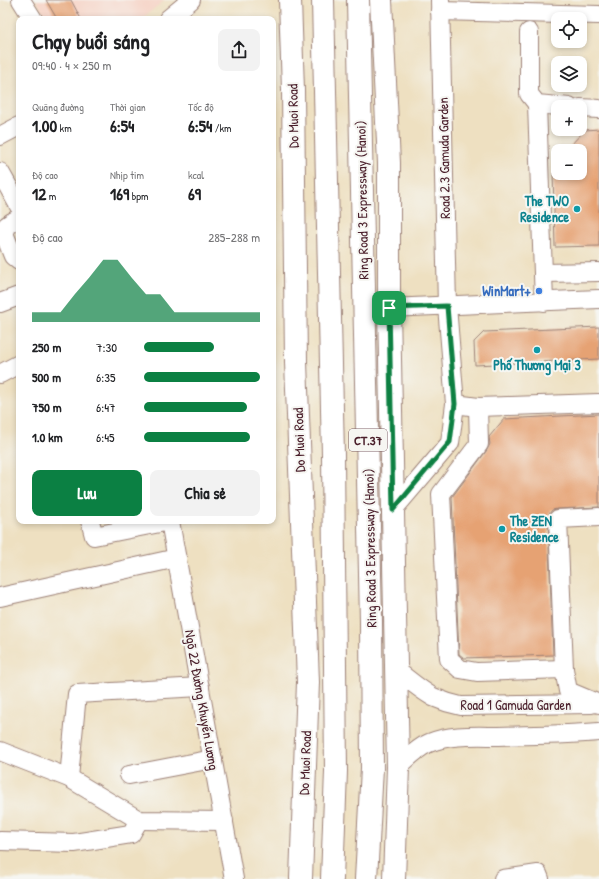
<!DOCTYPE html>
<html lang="vi">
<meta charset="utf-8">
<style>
body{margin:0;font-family:"Patrick Hand",sans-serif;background:#f2f2f2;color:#202124;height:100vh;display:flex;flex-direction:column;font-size:15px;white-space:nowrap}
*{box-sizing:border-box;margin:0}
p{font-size:13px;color:#757577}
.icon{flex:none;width:22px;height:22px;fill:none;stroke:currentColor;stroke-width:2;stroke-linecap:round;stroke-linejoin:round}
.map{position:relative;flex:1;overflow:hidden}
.drawer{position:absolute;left:16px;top:16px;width:260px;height:508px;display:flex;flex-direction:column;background:#fff;border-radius:8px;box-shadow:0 2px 6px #0003}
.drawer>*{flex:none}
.tools{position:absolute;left:551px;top:12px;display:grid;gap:8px}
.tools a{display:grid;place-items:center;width:36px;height:36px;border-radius:8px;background:#fff;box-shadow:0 2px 6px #0003;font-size:20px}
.pin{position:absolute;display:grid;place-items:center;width:34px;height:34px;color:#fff;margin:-17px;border-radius:8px;box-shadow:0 2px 6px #0006}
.round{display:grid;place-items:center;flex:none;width:42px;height:42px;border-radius:8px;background:#f2f2f2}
.head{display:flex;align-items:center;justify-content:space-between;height:68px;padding:0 16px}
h1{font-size:22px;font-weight:700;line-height:30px}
.stats{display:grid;grid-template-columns:repeat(3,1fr);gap:6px;height:68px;padding:4px 16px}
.stats div{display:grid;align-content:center}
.stats b{font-size:17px;font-weight:700}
.stats small{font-size:11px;font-weight:400}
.stats p{font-size:11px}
.chart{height:112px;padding:8px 16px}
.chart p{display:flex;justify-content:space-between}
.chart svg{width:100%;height:72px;margin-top:4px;fill:#0b8043;opacity:.7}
.cta{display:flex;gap:8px;margin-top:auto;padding:8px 16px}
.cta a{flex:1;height:46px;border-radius:8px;background:#0b8043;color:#fff;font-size:16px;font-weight:700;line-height:46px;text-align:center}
.cta a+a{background:#f2f2f2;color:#202124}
ul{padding:0 16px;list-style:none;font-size:13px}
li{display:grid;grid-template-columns:64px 48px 1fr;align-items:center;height:30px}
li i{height:10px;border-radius:5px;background:#0b8043}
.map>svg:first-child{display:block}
.built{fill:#f6d2c4}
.building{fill:#e6a273}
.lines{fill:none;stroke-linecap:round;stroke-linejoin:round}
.minor-casing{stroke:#9c8076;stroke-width:20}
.major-casing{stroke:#9c8076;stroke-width:24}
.highway-casing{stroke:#9c8076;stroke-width:24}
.minor{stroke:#fff;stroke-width:18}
.major{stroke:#fff;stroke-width:22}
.highway{stroke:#fff;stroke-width:22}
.route-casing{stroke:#fff;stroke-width:8}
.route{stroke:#0b8043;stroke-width:5}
.culture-dot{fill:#0f9aa8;stroke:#f6f6f2;stroke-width:1.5}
.shop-dot{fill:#3f7fe0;stroke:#f6f6f2;stroke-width:1.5}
.labels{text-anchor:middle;stroke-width:4;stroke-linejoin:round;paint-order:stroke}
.shield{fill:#f6f6f2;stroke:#7e6067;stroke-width:1}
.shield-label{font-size:13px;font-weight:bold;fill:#4a1f2b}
.street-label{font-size:14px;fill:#4a1f2b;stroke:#f6f6f2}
.culture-label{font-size:14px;font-weight:bold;fill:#0d838f;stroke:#f6f6f2;text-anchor:end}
.shop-label{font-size:14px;font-weight:bold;fill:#366cbe;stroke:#f6f6f2;text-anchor:end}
</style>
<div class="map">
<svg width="599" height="879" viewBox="0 0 599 879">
<rect width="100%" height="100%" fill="#f6f6f2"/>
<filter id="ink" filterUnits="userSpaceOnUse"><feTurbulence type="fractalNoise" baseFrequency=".025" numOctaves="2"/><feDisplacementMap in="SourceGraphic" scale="8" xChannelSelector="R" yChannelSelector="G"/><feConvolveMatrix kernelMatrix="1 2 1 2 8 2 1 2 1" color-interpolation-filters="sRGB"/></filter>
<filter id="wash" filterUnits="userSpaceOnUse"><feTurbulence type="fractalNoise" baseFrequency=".012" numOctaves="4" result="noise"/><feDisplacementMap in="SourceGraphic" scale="16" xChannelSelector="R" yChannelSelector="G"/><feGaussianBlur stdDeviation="0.9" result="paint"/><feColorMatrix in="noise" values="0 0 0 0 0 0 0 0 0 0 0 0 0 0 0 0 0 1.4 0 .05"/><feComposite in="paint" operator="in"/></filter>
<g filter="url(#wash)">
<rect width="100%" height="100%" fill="#eee0c1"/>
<polygon class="built" points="36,0 165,0 141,19 47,19"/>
<g id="blocks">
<g class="building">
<polygon points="46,0 71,0 81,19 57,19"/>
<polygon points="599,129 599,246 555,247 553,173 580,173 580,151 565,151 585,130"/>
<polygon points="599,327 599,359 475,365 474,342 484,332"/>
<polygon points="599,414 599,507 557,509 552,510 549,514 548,519 553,655 464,658 459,654 452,497 487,450 490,444 489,437 504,419"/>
</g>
</g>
</g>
<g filter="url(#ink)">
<use href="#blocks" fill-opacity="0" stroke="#9c8076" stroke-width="1"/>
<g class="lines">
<g class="minor-casing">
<g id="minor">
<polyline points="21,0 33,19"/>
<polyline points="440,0 447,306 455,404 478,407"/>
<polyline points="440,11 599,15"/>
<polyline points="168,19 191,0"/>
<polyline points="529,32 529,94 537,104 569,107"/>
<polyline points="537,104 544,302"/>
<polyline points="580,108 599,109"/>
<polyline points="0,136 19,126"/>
<polyline points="0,172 19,206"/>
<path d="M 19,218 C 13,222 3,225 4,233 L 13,256 L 19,261"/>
<polyline points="543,273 599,272"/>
<polyline points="0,303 19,296"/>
<polyline points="389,308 599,299"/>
<polyline points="0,374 19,364"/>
<polyline points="393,510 450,443 455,404"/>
<polyline points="599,517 558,519 564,669 568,691 599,704"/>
<polyline points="90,521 94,536 170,521"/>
<polyline points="170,521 234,879"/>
<polyline points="0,597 177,558"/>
<polyline points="564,669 477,672 460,669 449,659 441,494 479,444 478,407 599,403"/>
<path d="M 396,670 C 408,679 419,689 433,697 C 442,701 451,704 461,706 L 592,704"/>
<polyline points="0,751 69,778 139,820 224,821"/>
<path d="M 398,767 C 407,759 417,748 429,743 C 451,734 476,736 499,736 C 532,735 566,735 599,732"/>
<polyline points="129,775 213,759"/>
<polyline points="69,778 77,694 200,687"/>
<polyline points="0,841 74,843 131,834 139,820"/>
<polyline points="503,879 538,874 540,879"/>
</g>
</g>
<g class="major-casing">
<g id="major">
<polyline points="290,0 293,90 296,362 308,682 301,879"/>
<polyline points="381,0 389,163 389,308 398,767 394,879"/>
</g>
</g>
<g class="highway-casing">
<g id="highway">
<polyline points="323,0 333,455 336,771 332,879"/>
<polyline points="358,0 371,622 372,768 366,879"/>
</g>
</g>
<use href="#minor" class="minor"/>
<use href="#major" class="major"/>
<use href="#highway" class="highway"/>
</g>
</g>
<g class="lines" filter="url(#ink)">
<g class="route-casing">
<polygon id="route" points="447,306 455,404 450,442 393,510 389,308"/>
</g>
<use href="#route" class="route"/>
</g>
<g class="culture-dot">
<circle cx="577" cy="209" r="4"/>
<circle cx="537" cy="350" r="4"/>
<circle cx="502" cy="529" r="4"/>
</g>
<circle class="shop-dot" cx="539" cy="291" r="4"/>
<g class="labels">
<rect class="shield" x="349" y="429" width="38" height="22" rx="3"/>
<g class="shield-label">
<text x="368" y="445">CT.37</text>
</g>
<g class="street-label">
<text transform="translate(293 116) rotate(-91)" y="5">Do Muoi Road</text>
<text transform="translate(444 158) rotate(-91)" y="5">Road 2.3 Gamuda Garden</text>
<text transform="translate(362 200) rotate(-91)" y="5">Ring Road 3 Expressway (Hanoi)</text>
<text transform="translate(299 440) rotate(-92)" y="5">Do Muoi Road</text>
<text transform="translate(370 548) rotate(-91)" y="5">Ring Road 3 Expressway (Hanoi)</text>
<text transform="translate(202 700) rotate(80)" y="5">Ngõ 22 Đường Khuyến Lương</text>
<text x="516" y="710">Road 1 Gamuda Garden</text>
<text transform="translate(305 763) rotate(-88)" y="5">Do Muoi Road</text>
</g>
<g class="culture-label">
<text x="569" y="206">The TWO<tspan x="569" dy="16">Residence</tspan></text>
<text x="537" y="370" text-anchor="middle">Phố Thương Mại 3</text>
<text x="510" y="526" text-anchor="start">The ZEN<tspan x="510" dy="16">Residence</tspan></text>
</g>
<g class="shop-label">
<text x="531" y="296">WinMart+</text>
</g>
</g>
</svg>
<div class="tools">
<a><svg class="icon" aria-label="locate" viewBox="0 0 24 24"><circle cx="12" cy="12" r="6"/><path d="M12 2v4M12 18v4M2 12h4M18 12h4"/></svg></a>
<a><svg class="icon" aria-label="layers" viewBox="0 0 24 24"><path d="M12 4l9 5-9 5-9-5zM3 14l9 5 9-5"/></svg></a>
<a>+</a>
<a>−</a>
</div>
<div class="pin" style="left:389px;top:308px;background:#1e9e55"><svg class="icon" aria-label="arrive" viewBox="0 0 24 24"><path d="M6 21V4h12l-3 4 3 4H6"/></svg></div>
<section class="drawer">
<div class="head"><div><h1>Chạy buổi sáng</h1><p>09:40 · 4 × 250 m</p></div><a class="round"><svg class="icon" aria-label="share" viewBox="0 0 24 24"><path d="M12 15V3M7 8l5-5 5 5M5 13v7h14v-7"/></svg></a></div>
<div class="stats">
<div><p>Quãng đường</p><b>1.00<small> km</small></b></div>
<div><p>Thời gian</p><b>6:54</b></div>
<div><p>Tốc độ</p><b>6:54<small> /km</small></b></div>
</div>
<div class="stats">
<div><p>Độ cao</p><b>12<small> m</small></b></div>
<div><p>Nhịp tim</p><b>169<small> bpm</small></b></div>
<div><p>kcal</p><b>69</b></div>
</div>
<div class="chart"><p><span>Độ cao</span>285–288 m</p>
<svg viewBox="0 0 160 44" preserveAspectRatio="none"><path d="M0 44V38L10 38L20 38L30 27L40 17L50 6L60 6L70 17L80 27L90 27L100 38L110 38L120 38L130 38L140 38L150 38L160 38V44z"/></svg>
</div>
<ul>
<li><b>250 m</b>7:30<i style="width:60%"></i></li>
<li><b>500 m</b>6:35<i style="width:100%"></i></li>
<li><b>750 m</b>6:47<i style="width:89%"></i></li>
<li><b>1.0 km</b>6:45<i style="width:91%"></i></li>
</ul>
<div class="cta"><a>Lưu</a><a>Chia sẻ</a></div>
</section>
</div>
